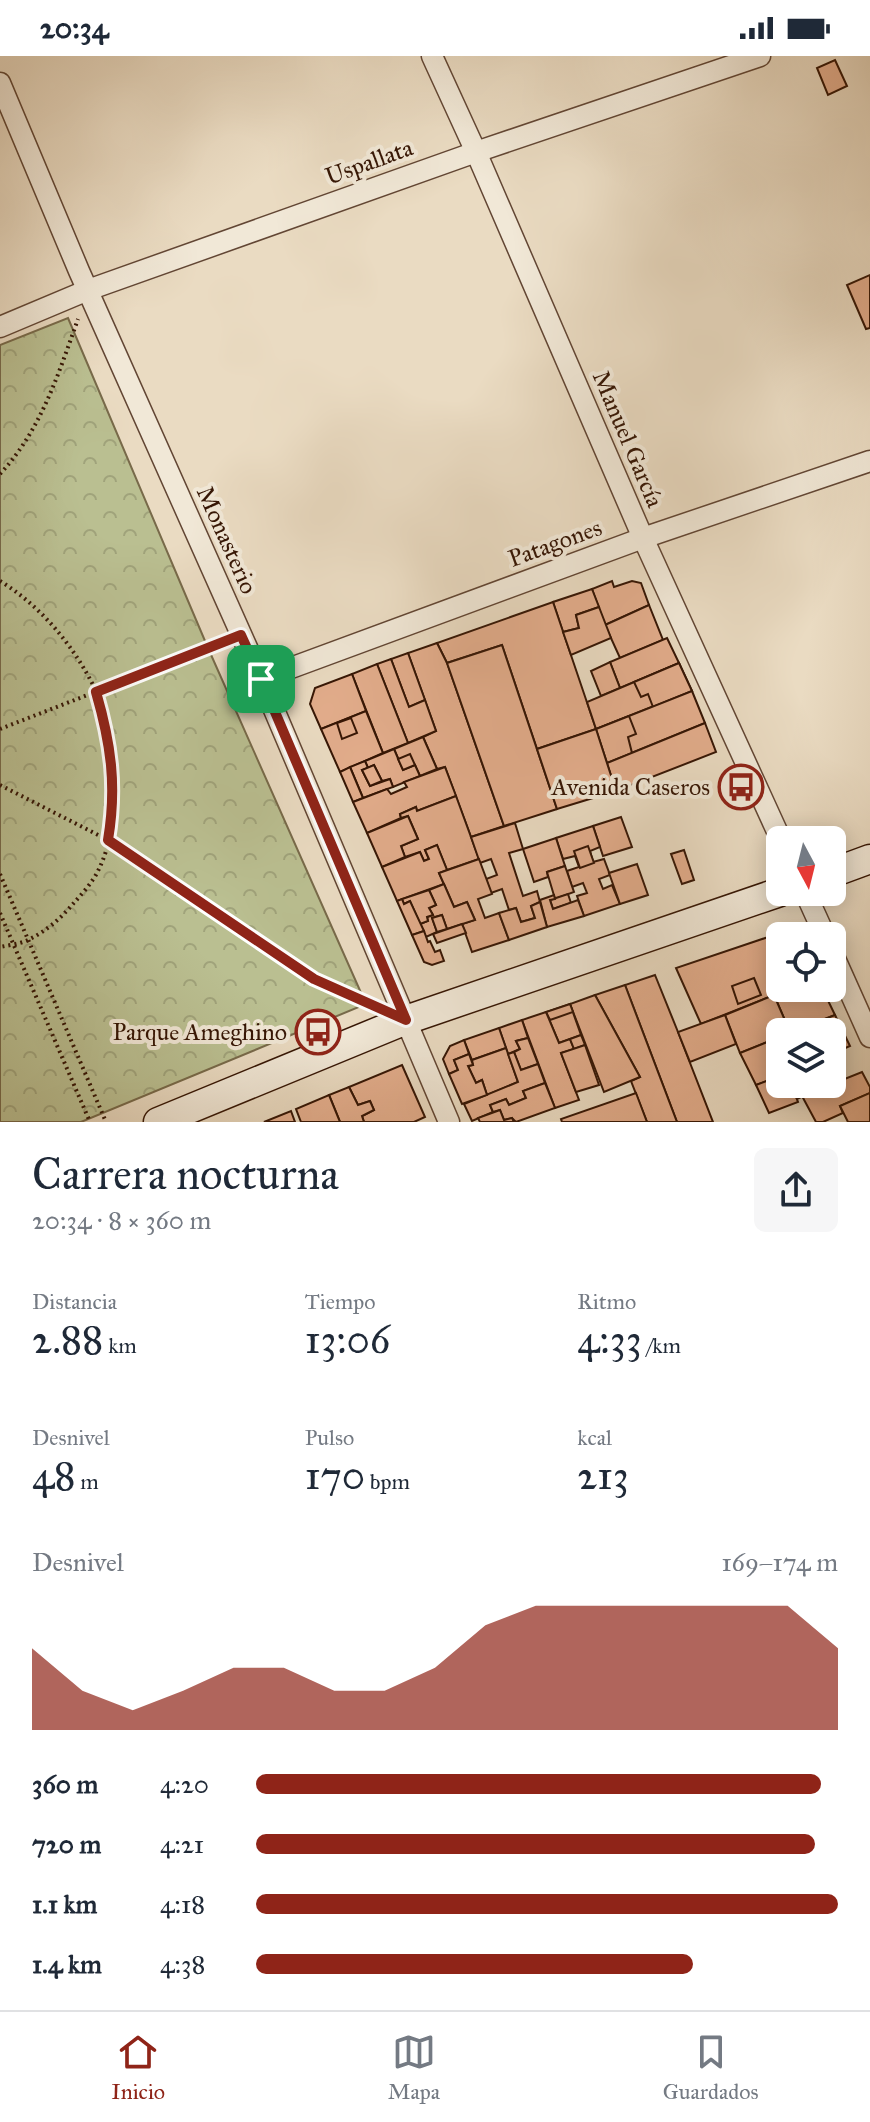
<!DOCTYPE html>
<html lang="es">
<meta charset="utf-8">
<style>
body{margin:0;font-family:"IM FELL Great Primer",serif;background:#f6f6f7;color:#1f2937;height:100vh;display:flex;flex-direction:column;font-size:30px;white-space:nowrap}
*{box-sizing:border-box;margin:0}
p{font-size:26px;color:#747a83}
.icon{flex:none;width:44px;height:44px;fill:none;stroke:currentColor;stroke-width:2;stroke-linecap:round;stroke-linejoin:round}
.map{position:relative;height:1066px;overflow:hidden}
.side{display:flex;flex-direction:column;background:#fff;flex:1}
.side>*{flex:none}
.needle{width:52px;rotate:173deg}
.controls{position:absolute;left:766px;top:770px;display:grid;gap:16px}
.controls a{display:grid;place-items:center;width:80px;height:80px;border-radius:12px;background:#fff;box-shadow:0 4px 20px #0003;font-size:40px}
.pin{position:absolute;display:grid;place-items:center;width:68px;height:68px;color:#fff;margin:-34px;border-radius:16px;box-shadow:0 4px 12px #0006}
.round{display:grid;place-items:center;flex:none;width:84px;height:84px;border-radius:12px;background:#f6f6f7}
.headline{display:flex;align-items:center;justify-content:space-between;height:136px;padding:0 32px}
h1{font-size:44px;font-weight:600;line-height:60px}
.metrics{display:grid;grid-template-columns:repeat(3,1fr);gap:12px;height:136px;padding:8px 32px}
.metrics div{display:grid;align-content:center}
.metrics b{font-size:40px;font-weight:600}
.metrics small{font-size:22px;font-weight:400}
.metrics p{font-size:22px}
.chart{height:224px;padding:16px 32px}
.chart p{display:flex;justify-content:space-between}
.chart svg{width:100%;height:144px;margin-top:8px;fill:#8f2418;opacity:.7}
ul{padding:0 32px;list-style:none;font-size:26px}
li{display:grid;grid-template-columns:128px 96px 1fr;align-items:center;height:60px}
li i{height:20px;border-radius:10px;background:#8f2418}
.status{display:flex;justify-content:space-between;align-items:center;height:56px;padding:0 40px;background:#fff;direction:ltr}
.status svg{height:22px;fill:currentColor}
.tabs{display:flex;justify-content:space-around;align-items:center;height:112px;border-top:2px solid #e0e1e3;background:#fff;font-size:22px;color:#747a83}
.tabs a{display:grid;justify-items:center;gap:4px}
.tabs .on{color:#8f2418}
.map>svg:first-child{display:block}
.park{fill:url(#park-crowns);stroke:#786a4a;stroke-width:2}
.building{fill:#e3ad8c;stroke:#351504;stroke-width:2}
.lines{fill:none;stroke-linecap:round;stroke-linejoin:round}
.street-casing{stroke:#624634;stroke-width:23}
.secondary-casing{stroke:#351504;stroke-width:31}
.path{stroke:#351504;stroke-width:4;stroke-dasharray:2 4;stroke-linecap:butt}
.street{stroke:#f1e8d7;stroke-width:20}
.secondary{stroke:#f1e8d7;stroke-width:28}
.route-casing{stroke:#fff;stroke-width:16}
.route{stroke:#8f2418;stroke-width:10}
.labels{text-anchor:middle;stroke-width:8;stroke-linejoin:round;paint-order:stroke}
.street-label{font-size:24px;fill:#351504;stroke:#f1e8d7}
.poi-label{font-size:24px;fill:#351504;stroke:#f1e8d7;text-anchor:end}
</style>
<div class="status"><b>20:34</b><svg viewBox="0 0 49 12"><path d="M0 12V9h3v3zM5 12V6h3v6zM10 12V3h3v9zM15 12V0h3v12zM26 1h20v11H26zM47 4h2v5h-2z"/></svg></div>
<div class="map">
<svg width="870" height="1066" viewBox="0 0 870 1066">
<defs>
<pattern id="park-crowns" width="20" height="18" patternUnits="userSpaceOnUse" patternTransform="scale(2)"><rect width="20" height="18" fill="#babf91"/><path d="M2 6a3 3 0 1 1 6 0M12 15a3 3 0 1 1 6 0" fill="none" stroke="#a0a37b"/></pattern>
</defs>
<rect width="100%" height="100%" fill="#eadbc2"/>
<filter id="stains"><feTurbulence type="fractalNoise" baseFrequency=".0025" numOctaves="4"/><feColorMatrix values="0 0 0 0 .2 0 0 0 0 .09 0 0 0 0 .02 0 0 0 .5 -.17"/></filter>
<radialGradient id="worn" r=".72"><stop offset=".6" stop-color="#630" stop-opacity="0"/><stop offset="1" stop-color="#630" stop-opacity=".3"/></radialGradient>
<polygon class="park" points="68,262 208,592 366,948 81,1066 0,1066 0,289"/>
<g class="building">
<polygon points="835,4 847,30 828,39 817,12"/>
<polygon points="870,219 870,272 866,273 847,229"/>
<polygon points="612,525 614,531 632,525 641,527 649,549 605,569 592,533"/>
<polygon points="592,533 599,551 576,559 579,572 563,576 553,546"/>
<polygon points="553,546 596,673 537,693 502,589 447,607 437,587"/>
<polygon points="649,549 663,584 620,602 605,569"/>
<polygon points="599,551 611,582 571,599 563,576 579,572 576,559"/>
<polygon points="667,582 679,607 620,632 610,606"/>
<polygon points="437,587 447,607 504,770 471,781 445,711 437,713 423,681 436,675 408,597"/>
<polygon points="502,589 557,753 504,770 447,607"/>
<polygon points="408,597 425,644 409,651 391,603"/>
<polygon points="391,603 409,651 425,644 436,675 408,687 377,608"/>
<polygon points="610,606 620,632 601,640 591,615"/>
<polygon points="679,607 692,635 596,673 587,646"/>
<polygon points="679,607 692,635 653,651 648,638 641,641 634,626"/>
<polygon points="377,608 408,687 383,697 352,618"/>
<polygon points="352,618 366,655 321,673 310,648 315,632"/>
<polygon points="692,635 705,667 607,707 596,673"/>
<polygon points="366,655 383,697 340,716 321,673"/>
<polygon points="629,660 636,678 628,681 632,697 607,707 596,673"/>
<polygon points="351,662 357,677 342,683 337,667"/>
<polygon points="705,667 716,696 616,735 607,707"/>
<polygon points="596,673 616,735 557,753 537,693"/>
<polygon points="423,681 437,713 420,720 415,709 403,714 394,693"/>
<polygon points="394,693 403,714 415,709 420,720 393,731 390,723 382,725 374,709 368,712 365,705"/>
<polygon points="410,698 415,709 403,714 398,703"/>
<polygon points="365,705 368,712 362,714 370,730 390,723 393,731 363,742 350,711"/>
<polygon points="374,709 382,725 370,730 362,714"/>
<polygon points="350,711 363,742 353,746 340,716"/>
<polygon points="445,711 456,740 417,755 416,751 400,758 401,762 367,777 353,746 387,733 391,738 407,731 404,726"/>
<polygon points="456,740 479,803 447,814 437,789 425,794 429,803 424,805 420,796 405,801 401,790 418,783 408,760 401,762 400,758 416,751 417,755"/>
<polygon points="408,760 418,783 401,790 405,801 382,811 367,777"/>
<polygon points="621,761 632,791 603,800 593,770"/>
<polygon points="515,767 523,793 509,797 523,840 537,835 540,846 531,850 535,862 521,866 516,852 509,854 502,833 491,837 486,823 497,819 491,803 480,807 471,781"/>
<polygon points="593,770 600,791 590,795 593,806 604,803 610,819 599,823 603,833 612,829 620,848 584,860 577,840 587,837 583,827 572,831 567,815 579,811 575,800 563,803 556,782"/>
<polygon points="556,782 565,810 547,816 548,821 534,826 523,793"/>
<polygon points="437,789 447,814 439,817 444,828 397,845 382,811 420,796 424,805 429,803 425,794"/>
<polygon points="588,790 594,807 580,812 574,795"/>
<polygon points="684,794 694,824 682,828 671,798"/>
<polygon points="479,803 492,838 478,843 485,862 499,857 509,884 472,896 462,868 475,864 467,846 454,851 439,817"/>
<polygon points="637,808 648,839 620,848 609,817"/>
<polygon points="565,810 574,836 555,843 547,816"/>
<polygon points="444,828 454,851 467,846 475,864 447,873 442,859 432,862 437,876 426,881 420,868 428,865 427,861 433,859 429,852 436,849 429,834"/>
<polygon points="429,834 436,849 429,852 433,859 427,861 428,865 420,868 410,845 404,848 402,843"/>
<polygon points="568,838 571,847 553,853 550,844"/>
<polygon points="554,839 555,843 550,844 553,853 578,844 584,860 547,871 540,844"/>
<polygon points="402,843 404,848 410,845 424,875 412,879 397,845"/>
<polygon points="540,846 547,871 509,884 499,857 516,852 521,866 535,862 531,850"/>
<polygon points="442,859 447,873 437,876 432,862"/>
<polygon points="462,868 466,877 437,887 433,878"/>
<polygon points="424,875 428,886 430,885 435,896 440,894 444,905 432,909 424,906 412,879"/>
<polygon points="786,875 799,880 780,880 780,932 822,932 835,959 790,976 774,939 701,968 676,912"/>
<polygon points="655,919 678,976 713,1066 677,1066 625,929"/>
<polygon points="754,922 761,939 738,948 732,930"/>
<polygon points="625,929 677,1066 647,1066 631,1025 640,1021 595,939"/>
<polygon points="595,939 640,1021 604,1036 570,948"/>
<polygon points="774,939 790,976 780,976 780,981 740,997 725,959"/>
<polygon points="570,948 581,979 559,987 546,956"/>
<polygon points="570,948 573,956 550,964 546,956"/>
<polygon points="546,956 559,987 570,983 574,993 561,997 579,1044 555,1052 522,964"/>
<polygon points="725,959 736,988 690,1006 678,976"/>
<polygon points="835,959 850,990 832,998 832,976 793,976"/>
<polygon points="522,964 528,982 516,985 520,993 508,998 499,972"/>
<polygon points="499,972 506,992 472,1004 464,984"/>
<polygon points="581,979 585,989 574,993 570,983"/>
<polygon points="780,981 780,1020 756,1029 740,997"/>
<polygon points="528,982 538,1008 521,1014 514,996 520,993 516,985"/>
<polygon points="464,984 469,998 454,1004 458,1014 449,1018 443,1003 450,990"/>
<polygon points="585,989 599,1029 576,1036 561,997"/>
<polygon points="506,992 518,1026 487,1039 482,1024 476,1027 468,1010 473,1009 472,1004"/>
<polygon points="514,996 521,1014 538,1008 545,1027 523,1035 526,1042 509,1049 506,1043 490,1049 493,1056 472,1065 464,1048 518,1026 508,998"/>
<polygon points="469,998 473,1009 468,1010 476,1027 482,1024 487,1039 462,1048 449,1018 458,1014 454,1004"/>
<polygon points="402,1009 425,1061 414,1066 364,1066 362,1060 374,1054 370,1045 358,1049 349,1031"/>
<polygon points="862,1016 870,1031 870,1037 840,1050 843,1057 823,1066 816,1066 802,1040"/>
<polygon points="780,1020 780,1028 791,1028 798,1046 769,1057 756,1029"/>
<polygon points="545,1027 555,1052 516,1066 512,1062 504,1064 500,1054 493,1056 490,1049 506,1043 509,1049 526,1042 523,1035"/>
<polygon points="791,1028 831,1028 797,1043"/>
<polygon points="349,1031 358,1049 370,1045 374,1054 362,1060 364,1066 340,1066 329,1039"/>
<polygon points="636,1037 647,1066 562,1066 561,1063"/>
<polygon points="870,1037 870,1066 848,1066 840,1050"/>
<polygon points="329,1039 340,1066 301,1066 296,1053"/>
<polygon points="500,1054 504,1064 512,1062 514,1066 480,1066 478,1062"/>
<polygon points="291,1055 295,1066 264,1066"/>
</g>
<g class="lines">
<g class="street-casing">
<g id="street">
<polyline points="432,0 476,96 643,482 781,784"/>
<polyline points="0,27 79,215 261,623 449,1066"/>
<polyline points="0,271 88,234 476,96 760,0"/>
<polyline points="261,623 643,482 870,405"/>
<polyline points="805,836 825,880"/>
<polyline points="832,896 870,981"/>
</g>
</g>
<g class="secondary-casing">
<g id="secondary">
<polyline points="832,817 870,803"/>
<polyline points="158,1066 406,964 780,836"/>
</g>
</g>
<g class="path">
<path d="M 0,418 C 41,374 58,319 78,263"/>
<path d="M 0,525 C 41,550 75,591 96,635 C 103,651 106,671 109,688 C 117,729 117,777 98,815 C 92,827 81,839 72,849 C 60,863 46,875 30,883 C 21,888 9,889 0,891"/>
<polyline points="0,673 224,586"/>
<polyline points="0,729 108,784 314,923 378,951"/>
<polyline points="0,818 106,1066"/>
<polyline points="0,857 90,1066"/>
</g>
<use href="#street" class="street"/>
<use href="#secondary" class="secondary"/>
</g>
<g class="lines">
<g class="route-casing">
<path id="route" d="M 241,579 L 261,623 L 406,964 L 314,923 L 108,784 C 117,730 111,688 96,636 Z"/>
</g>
<use href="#route" class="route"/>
</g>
<defs>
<g id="bus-ring" transform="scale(2.3)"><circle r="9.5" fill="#f1e8d7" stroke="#8f2418" stroke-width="1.5"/><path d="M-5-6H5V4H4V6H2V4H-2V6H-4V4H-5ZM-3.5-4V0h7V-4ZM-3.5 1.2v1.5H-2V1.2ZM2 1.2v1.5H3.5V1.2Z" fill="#8f2418"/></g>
</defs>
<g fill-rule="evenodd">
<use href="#bus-ring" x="741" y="731"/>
<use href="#bus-ring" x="318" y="976"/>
</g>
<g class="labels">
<g class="street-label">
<text transform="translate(369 106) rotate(-20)" y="8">Uspallata</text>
<text transform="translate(628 383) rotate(67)" y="8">Manuel García</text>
<text transform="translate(227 484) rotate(66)" y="8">Monasterio</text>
<text transform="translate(555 487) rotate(-20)" y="8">Patagones</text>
</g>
<g class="poi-label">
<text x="710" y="739">Avenida Caseros</text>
<text x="287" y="984">Parque Ameghino</text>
</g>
</g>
<rect width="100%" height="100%" filter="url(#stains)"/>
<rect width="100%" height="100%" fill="url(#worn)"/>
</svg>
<div class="controls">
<a><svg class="needle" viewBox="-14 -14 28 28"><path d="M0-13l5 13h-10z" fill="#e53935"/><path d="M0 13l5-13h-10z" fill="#747a83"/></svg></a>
<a><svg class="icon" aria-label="locate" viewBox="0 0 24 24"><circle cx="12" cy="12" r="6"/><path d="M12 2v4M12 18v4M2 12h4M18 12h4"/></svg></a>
<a><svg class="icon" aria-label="layers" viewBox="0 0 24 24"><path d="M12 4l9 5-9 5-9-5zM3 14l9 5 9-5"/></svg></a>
</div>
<div class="pin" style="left:261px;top:623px;background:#1e9e55"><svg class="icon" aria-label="arrive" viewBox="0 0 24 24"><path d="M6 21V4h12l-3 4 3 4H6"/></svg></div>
</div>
<section class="side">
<div class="headline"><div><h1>Carrera nocturna</h1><p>20:34 · 8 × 360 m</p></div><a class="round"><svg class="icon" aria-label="share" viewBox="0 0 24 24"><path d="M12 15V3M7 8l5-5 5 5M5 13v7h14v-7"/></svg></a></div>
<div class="metrics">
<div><p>Distancia</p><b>2.88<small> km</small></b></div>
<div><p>Tiempo</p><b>13:06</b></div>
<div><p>Ritmo</p><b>4:33<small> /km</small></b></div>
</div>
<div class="metrics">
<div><p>Desnivel</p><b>48<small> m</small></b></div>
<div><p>Pulso</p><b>170<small> bpm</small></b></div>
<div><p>kcal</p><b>213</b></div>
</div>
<div class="chart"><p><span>Desnivel</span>169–174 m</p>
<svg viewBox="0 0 160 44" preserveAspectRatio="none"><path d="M0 44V19L10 32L20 38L30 32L40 25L50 25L60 32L70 32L80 25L90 12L100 6L110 6L120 6L130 6L140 6L150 6L160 19V44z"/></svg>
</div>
<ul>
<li><b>360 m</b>4:20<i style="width:97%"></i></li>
<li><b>720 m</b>4:21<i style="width:96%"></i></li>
<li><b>1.1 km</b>4:18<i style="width:100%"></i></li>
<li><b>1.4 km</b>4:38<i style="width:75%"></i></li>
</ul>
</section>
<nav class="tabs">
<a class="on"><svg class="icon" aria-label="home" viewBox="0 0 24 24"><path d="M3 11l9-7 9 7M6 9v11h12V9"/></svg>Inicio</a>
<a><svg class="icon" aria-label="map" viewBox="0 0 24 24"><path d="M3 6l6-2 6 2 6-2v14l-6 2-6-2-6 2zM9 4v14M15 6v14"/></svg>Mapa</a>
<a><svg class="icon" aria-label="saved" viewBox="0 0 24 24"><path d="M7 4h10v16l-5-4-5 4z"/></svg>Guardados</a>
</nav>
